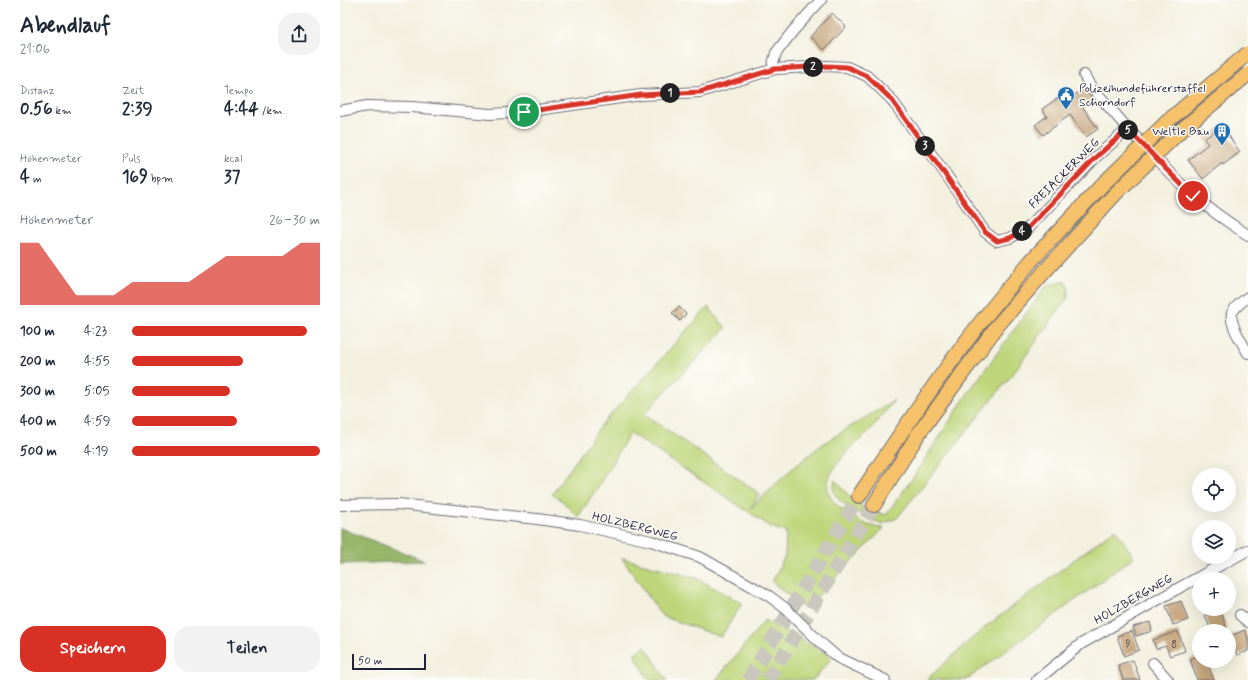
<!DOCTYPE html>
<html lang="de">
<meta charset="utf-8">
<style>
body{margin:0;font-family:Mynerve,sans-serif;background:#f2f2f3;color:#1f2937;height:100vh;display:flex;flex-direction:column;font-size:15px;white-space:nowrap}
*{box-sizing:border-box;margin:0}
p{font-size:13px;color:#747a83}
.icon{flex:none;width:22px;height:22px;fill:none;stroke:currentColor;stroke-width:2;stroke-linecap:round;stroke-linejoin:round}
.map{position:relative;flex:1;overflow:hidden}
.sheet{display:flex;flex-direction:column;background:#fff;width:340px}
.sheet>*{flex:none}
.fabs{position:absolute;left:852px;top:468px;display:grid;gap:8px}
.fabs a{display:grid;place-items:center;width:44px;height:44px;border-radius:50%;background:#fff;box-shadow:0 4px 16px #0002;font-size:20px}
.scale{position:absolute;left:12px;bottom:10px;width:74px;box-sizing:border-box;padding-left:4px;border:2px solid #22223b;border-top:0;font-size:11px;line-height:14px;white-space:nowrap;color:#22223b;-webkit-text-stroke:3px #fdfcf7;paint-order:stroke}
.pin{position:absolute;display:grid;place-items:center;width:34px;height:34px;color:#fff;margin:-17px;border:2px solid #fff;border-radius:50%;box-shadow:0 1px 4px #0007}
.km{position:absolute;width:20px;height:20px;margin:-10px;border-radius:50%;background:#222;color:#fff;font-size:11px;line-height:20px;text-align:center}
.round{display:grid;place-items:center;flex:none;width:42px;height:42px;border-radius:16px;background:#f2f2f3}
.headline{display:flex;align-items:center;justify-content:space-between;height:68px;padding:0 20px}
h1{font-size:22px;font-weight:800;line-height:30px}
.metrics{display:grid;grid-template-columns:repeat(3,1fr);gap:6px;height:68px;padding:4px 20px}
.metrics div{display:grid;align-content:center}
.metrics b{font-size:17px;font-weight:800}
.metrics small{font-size:11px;font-weight:400}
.metrics p{font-size:11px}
.chart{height:112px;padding:8px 20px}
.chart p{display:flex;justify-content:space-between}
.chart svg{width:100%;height:72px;margin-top:4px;fill:#d93025;opacity:.7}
.primary-button{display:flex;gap:8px;margin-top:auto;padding:8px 20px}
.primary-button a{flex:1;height:46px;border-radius:16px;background:#d93025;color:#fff;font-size:16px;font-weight:800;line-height:46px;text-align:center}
.primary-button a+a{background:#f2f2f3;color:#1f2937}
ul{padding:0 20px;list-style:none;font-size:13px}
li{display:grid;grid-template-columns:64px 48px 1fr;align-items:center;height:30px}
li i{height:10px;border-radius:5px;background:#d93025}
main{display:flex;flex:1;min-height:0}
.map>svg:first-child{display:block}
.green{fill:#bed579;stroke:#707c5a}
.forest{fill:#96b669;stroke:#5c6c52}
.building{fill:#c3a278}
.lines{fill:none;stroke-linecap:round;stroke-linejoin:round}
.highway-tunnel{stroke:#c9c7be;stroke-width:14;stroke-dasharray:14 7;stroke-linecap:butt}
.minor-casing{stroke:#6b6a74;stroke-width:12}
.highway-casing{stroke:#6b6a74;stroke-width:16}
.minor{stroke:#fff;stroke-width:10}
.highway{stroke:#f5c16b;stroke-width:14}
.highway-bridge-casing{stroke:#6b6a74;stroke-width:16;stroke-linecap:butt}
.highway-bridge{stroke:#f5c16b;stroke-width:14}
.route-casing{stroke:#fff;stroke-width:8}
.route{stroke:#d93025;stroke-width:5}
.labels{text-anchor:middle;stroke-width:3;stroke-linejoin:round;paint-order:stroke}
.number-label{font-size:10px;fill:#4a424a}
.poi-label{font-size:12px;fill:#22223b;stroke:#fdfcf7;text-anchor:start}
.street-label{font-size:12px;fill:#22223b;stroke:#fdfcf7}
</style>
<main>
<section class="sheet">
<div class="headline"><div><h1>Abendlauf</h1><p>21:06</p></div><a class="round"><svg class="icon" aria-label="share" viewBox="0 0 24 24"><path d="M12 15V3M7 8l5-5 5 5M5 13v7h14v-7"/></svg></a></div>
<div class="metrics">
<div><p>Distanz</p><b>0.56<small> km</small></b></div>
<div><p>Zeit</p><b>2:39</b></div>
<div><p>Tempo</p><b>4:44<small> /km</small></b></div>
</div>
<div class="metrics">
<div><p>Höhenmeter</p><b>4<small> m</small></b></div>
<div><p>Puls</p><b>169<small> bpm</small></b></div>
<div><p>kcal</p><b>37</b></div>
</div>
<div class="chart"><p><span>Höhenmeter</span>26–30 m</p>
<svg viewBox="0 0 160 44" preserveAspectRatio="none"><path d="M0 44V6L10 6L20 22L30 38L40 38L50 38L60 30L70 30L80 30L90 30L100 22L110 14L120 14L130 14L140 14L150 6L160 6V44z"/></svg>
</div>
<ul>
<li><b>100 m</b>4:23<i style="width:93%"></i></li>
<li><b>200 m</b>4:55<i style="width:59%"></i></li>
<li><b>300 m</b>5:05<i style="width:52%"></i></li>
<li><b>400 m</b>4:59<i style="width:56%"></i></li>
<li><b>500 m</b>4:19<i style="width:100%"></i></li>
</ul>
<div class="primary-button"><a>Speichern</a><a>Teilen</a></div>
</section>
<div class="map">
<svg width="908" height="680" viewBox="0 0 908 680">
<rect width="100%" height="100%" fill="#fdfcf7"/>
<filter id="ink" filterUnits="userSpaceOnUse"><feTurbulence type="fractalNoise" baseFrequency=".025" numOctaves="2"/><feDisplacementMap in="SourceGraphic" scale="8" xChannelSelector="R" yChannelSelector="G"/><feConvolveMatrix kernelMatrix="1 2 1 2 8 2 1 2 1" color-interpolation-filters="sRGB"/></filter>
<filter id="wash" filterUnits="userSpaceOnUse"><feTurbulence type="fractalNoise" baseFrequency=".012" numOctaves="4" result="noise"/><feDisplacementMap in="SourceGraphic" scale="16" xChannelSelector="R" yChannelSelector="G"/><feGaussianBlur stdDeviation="0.9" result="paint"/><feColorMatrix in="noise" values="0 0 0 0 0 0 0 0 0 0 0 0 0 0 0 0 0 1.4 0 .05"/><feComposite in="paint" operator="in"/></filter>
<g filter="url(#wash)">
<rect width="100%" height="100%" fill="#f3f0df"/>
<g class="green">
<path d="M 725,281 L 728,286 L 728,297 L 674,372 L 557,518 L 542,524 C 530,518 498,505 494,492 C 493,488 494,484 495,480 L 511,498 L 525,508 L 546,515 L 574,476 L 626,396 L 706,286 Z"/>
<path d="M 368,307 L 386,328 L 304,414 L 420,494 L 410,509 L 453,468 L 484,443 L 554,400 C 545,411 537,423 527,433 C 507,454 465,484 503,510 C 516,519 528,528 544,528 L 465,609 L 432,582 L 445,556 L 446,532 L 431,527 L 290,433 L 259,485 L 238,517 L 222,501 L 212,494 L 262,424 Z"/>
<polygon points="775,529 794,557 626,680 586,680 644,628"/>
<polygon points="282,558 356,578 402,603 381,637 322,616"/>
<polygon points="425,620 484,652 492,658 473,680 376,680"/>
<polygon points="305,646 327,680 309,680 294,654"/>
</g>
<polygon class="forest" points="0,528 85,561 0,564"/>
<g id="blocks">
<g class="building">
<polygon points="492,13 506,27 484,50 470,37"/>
<polygon points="744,88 752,98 742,106 758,129 746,137 730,115 703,135 695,125 707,116 702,109 724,94 728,100"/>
<polygon points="882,126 900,152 883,165 882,163 863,179 848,160 868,144 864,139"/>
<polygon points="339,307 346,314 340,321 332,313"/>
<polygon points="841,601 848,620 833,625 826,606"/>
<polygon points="880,609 887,629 880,631 871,631 865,615"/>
<polygon points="810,622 812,631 796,636 793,627"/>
<polygon points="905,630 908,638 908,651 897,655 890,636"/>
<polygon points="792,631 799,650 784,656 777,636"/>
<polygon points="838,631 845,651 830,656 826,646 816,649 813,640"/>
<polygon points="859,656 859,661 867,661 874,680 857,680 850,659"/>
<polygon points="793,660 800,680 783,680 778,665"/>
</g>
</g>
</g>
<g filter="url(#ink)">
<use href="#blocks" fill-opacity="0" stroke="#6b6a74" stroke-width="1"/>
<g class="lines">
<g class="highway-tunnel">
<polyline points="408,680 519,496"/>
<polyline points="428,680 534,505"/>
</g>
<g class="minor-casing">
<g id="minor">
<polyline points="435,69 433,64 436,53 453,31 481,0"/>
<polyline points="744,75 749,84 788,129"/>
<path d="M 0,111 L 27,106 L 72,107 L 150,114 L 184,112 L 301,95 L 360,92 L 435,69 L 486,66 L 507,67 L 527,76 L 551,99 L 605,173 L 645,232 L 657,241 L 670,238 L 688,228 L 756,157 L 788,129 C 809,151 830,175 853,195 C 870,210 889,223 908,235"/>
<path d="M 908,297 C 903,301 895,306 892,313 C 889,324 903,344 908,353"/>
<polyline points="0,505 58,504 197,519 240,525 311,541 360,557 429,596 445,608 481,643 497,657 545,680"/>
<polyline points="900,615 908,622"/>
<polyline points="813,663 828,680"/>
<polyline points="697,680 741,644 828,594 908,550"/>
</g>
</g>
<g class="highway-casing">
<g id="highway">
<path d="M 519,496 C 557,438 595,382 637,327 C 655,304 673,283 691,261"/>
<polyline points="534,505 579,433 619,378 658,325 704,272"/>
</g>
</g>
<use href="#minor" class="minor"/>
<use href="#highway" class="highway"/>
<g class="highway-bridge-casing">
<g id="highway-bridge">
<polyline points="691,261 762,185 829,120 908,53"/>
<polyline points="704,272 775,194 839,132 908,74"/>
</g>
</g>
<use href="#highway-bridge" class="highway-bridge"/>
</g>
</g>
<g class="lines" filter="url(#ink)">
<g class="route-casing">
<polyline id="route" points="184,112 301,95 360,92 435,69 486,66 507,67 527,76 551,99 604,173 645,232 657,241 670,238 688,228 756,157 788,129 826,169 853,196"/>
</g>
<use href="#route" class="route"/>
</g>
<defs>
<g id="civic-pin" transform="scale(0.9)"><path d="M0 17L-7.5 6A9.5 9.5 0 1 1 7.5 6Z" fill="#1f6fb2" stroke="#fdfcf7"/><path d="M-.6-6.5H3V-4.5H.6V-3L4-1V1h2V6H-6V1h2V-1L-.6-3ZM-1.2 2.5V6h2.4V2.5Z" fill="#fff"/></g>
<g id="building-pin" transform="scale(0.9)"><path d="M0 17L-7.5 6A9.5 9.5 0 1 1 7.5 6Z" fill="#1f6fb2" stroke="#fdfcf7"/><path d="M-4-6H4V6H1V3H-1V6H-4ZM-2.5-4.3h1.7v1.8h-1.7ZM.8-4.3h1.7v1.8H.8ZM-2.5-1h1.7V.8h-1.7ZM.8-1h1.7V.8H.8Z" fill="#fff"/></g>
</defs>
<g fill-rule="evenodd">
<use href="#civic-pin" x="726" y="95"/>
<use href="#building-pin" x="882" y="131"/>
</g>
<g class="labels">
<g class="number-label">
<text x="788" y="647">9</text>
<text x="834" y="648">8</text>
</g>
<g class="poi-label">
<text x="739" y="92">Polizeihundeführerstaffel<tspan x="739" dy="14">Schorndorf</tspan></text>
<text x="869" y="135" text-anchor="end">Weltle Bau</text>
</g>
<g class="street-label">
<text transform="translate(724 173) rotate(-45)" y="4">FREIACKERWEG</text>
<text transform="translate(295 526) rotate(14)" y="4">HOLZBERGWEG</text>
<text transform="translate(793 599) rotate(-30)" y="4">HOLZBERGWEG</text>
</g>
</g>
</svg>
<div class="fabs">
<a><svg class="icon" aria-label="locate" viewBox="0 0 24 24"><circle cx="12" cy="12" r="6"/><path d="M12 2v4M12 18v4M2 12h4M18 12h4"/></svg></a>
<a><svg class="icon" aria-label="layers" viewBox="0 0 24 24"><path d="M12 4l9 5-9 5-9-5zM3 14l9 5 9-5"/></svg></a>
<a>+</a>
<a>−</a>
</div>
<div class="scale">50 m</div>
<div class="pin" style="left:184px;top:112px;background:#1e9e55"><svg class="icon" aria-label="arrive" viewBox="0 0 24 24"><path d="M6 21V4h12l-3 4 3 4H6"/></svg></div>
<div class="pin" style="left:853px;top:196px;background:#d93025"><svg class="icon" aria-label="check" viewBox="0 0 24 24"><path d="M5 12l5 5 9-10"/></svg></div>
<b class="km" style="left:330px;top:93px">1</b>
<b class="km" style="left:473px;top:67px">2</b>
<b class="km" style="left:585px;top:146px">3</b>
<b class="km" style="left:682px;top:231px">4</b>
<b class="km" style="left:788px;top:130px">5</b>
</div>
</main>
